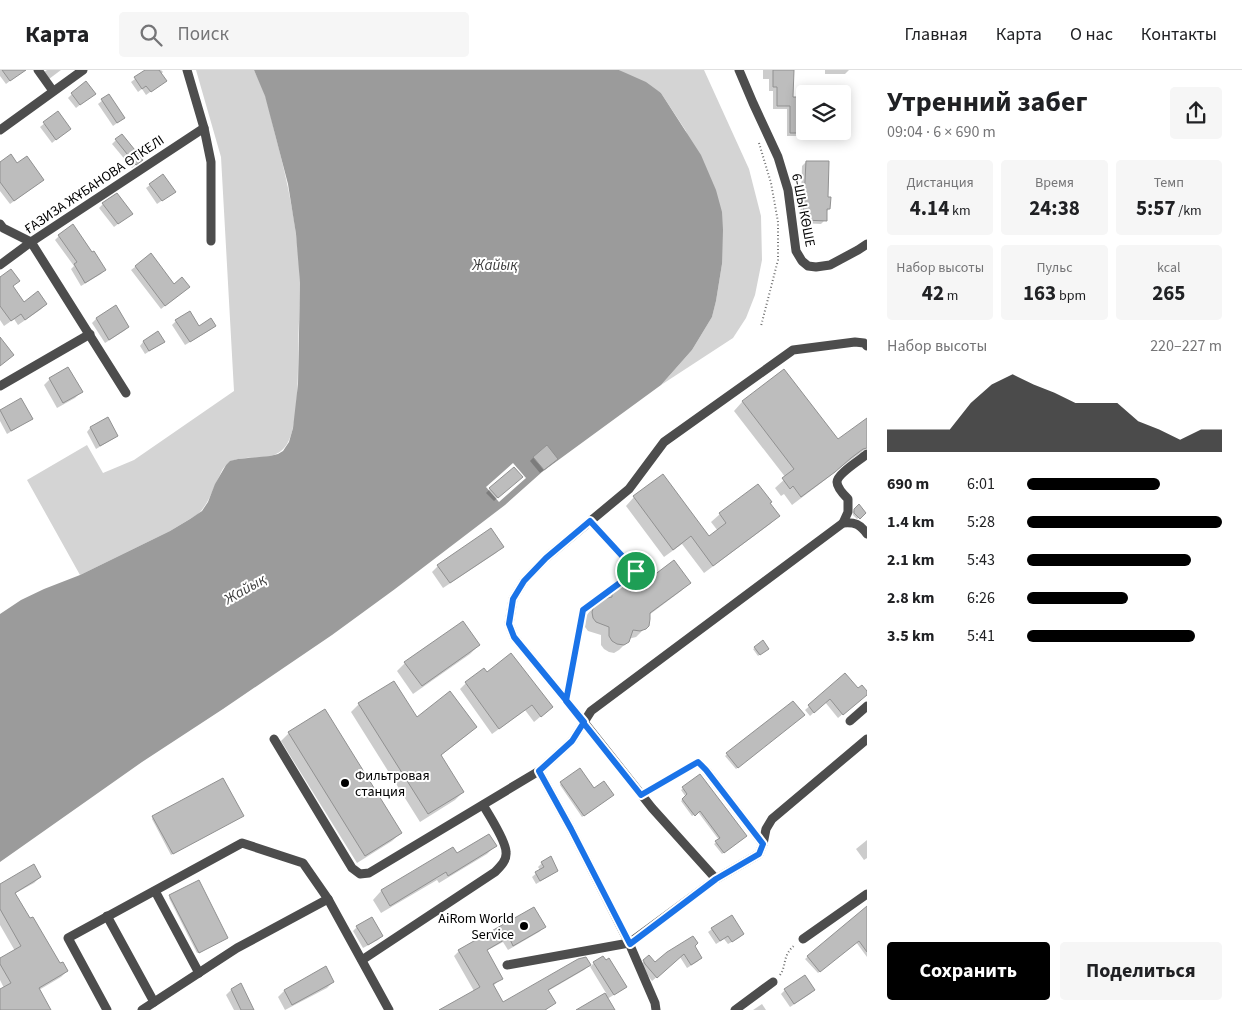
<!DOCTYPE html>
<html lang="ru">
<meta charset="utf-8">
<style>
body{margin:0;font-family:"Source Sans 3",sans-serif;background:#f6f6f6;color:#202124;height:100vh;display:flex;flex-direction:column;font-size:19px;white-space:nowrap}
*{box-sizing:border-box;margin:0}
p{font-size:16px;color:#757577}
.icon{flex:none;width:28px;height:28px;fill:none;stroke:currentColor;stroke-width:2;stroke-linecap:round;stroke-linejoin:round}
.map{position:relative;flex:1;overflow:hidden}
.drawer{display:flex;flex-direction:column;background:#fff;width:375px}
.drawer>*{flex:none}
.fabs{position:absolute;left:796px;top:15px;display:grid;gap:10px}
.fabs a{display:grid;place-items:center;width:55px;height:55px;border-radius:5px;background:#fff;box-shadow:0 2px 12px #0003;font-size:25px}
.pin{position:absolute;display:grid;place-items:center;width:42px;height:42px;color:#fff;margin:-21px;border:2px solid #fff;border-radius:50%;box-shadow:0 1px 5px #0007}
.round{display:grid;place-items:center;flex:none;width:52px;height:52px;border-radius:5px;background:#f6f6f6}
.summary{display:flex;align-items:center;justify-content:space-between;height:85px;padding:0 20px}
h1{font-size:28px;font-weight:700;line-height:38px}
.metrics{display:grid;grid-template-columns:repeat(3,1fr);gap:8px;height:85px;padding:5px 20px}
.metrics div{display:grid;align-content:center;border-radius:5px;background:#f6f6f6;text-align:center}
.metrics b{font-size:21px;font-weight:700}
.metrics small{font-size:14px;font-weight:400}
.metrics p{font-size:14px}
.chart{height:140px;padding:10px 20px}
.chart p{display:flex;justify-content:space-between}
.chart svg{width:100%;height:90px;margin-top:5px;fill:#000;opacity:.7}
.action{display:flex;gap:10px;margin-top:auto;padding:10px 20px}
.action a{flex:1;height:58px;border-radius:5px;background:#000;color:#fff;font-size:20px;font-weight:700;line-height:58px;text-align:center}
.action a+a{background:#f6f6f6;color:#202124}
ul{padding:0 20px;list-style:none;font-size:16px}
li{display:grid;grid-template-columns:80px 60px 1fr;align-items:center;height:38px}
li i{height:12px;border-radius:6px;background:#000}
header{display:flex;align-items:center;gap:30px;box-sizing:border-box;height:70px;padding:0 25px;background:#fff;border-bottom:1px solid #e0e0e0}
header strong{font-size:24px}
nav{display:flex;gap:28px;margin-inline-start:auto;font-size:18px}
.search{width:350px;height:45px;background:#f6f6f6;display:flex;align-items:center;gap:12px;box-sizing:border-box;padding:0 18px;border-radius:5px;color:#757577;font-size:19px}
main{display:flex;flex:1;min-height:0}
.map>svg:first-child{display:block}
.green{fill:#d4d4d4}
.water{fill:#9b9b9b}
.pier{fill:#fff}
.shadow{fill:#0003}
.building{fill:#bdbdbd;stroke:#919191}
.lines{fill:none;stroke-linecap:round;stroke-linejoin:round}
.path{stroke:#6f6f6f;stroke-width:2;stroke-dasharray:1 2.5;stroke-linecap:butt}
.minor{stroke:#4d4d4d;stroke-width:9}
.route-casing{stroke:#fff;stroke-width:10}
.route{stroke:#1a73e8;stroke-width:6}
.poi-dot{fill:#000;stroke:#fff;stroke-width:2}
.labels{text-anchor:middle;stroke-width:4;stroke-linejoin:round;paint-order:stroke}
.street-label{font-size:14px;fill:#000;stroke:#fff}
.poi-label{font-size:14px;fill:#000;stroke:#fff;text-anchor:start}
.water-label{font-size:15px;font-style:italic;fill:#3c3c3c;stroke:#fff}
</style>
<header>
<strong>Карта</strong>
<div class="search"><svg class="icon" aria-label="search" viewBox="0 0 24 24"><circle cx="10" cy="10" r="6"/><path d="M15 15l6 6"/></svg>Поиск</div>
<nav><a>Главная</a><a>Карта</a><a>О нас</a><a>Контакты</a></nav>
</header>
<main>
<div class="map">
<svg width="867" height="940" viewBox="0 0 867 940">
<rect width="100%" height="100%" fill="#fff"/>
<g class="green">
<path d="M 196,0 L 254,0 C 258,9 263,18 266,28 C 271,45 274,62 279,79 C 290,123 299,168 300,213 C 300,238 298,264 298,289 C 298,309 298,357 287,374 C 273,397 243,380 226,395 C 223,398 221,402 220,405 C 213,418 209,434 198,444 L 170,461 L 80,505 L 27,410 L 87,375 L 103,403 L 134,390 L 234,321 L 221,87 Z"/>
<polygon points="619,0 704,0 749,99 761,146 762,190 755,225 746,248 733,268 661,315 692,280 712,247 716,231 722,194 686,61 661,23"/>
</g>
<polygon class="water" points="254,0 619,0 646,12 661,23 701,85 716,120 722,142 723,160 722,194 716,231 712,247 692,280 661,315 542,402 505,435 395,519 332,565 223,639 142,692 0,792 0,544 21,530 44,519 80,505 170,461 190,449 202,441 208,432 215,414 226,395 230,391 238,389 270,386 278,384 283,381 289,372 293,358 298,314 300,213 296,164 288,114 265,26"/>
<polygon class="pier" points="513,393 526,408 499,432 486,417"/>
<g class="shadow">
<polygon points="0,0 24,0 6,14 0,6"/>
<polygon points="47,0 61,0 49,9 44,2"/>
<polygon points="147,0 161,0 163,2 161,4 161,14 146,25 142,19 138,22 131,12"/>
<polygon points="763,0 792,0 792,28 805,28 805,61 807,61 807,62 803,66 787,66 787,39 773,39 773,21 769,21 769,9 763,9"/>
<polygon points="825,0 849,0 845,4 825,4"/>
<polygon points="72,24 90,27 76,38 68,28"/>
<polygon points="109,25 124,48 113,56 98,34"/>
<polygon points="57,43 65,62 52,73 40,57"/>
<polygon points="116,70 142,90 132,98 112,74"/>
<polygon points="806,92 827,128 829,139 826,142 825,150 821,154 800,153 802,96"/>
<polygon points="0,94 17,95 38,114 10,134 0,121"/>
<polygon points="150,115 170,125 157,134 146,118"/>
<polygon points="103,134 127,147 114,157 99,138"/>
<polygon points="59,166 104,200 101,204 81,216 71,199 74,196 55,170"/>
<polygon points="151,185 174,215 184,221 161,239 131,200"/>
<polygon points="0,209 12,217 24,233 46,234 40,240 18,255 14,249 4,256 0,250"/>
<polygon points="115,237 128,257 124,261 105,273 92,253 96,249"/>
<polygon points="176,251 199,257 210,260 185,275 172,255"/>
<polygon points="158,263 163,271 159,275 145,284 140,276 143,272"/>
<polygon points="784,300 838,371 867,349 867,378 841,397 825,410 792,435 784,424 781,426 775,418 786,408 734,341 742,332"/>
<polygon points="50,309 81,322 75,328 57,338 44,315"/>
<polygon points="21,330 31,348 27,352 7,364 0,351 0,341"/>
<polygon points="108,349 117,365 113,369 96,379 87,362 90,358"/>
<polygon points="534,387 553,393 540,403 530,391"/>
<polygon points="517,410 494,431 486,423 490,419"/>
<polygon points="634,427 709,468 718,461 711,452 720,444 769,433 778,446 770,454 704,503 682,474 664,487 626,436"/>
<polygon points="859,436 864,443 857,449 853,445 853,441"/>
<polygon points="502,476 496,483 443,518 432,502 438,496"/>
<polygon points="689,513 681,521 649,545 645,558 636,567 628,569 628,571 619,580 614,583 609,582 604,579 601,575 601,565 588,561 585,557 586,546 590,541 599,532 605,530 616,518 633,522"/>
<polygon points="479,575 470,584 413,624 397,601 405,593"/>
<polygon points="755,578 766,580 758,586 753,579"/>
<polygon points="487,604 552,637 534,652 525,640 492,664 460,619 466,613"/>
<polygon points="845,605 858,619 867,623 838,648 825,632 810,646 805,640"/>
<polygon points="793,632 803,645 736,699 725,686"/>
<polygon points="359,634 416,648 475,657 467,665 440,686 463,722 455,730 420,752 351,642"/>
<polygon points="289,663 401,763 392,771 357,793 281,671"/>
<polygon points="700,705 744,768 722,784 714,774 719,770 698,742 692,746 681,731 686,727 681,720"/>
<polygon points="561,713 594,720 611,727 582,747 560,715"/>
<polygon points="153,747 240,747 171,785 152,749"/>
<polygon points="867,770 867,788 864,790 856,779"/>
<polygon points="495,776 487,784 439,813 437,810 381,843 373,830 381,821 453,778 457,785"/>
<polygon points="542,793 557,801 553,804 536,814 532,807 540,800 538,797"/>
<polygon points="40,807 34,813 14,824 59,895 67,901 61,907 39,920 49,940 5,940 0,938 0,921 4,918 0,910 0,889 15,881 0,855 0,815"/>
<polygon points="170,826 225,869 197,883 169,828"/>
<polygon points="867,838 867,887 856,872 818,903 805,889"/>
<polygon points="357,857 382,866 378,870 363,878 353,861"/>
<polygon points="544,857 539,862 508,880 503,872 486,881 502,908 493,916 503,934 585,889 590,897 594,893 625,917 622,920 607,929 614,940 580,940 606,923 589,895 584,900 548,921 554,933 546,940 444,940 474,921 454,886 459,881"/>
<polygon points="712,859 743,864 739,868 728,874 724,869 716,874 708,862"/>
<polygon points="694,876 701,888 697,892 687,898 680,887 652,911 640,895 649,887 655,894"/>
<polygon points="325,898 333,912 327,918 285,940 278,927 284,921"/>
<polygon points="231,920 253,940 234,940 226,925"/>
<polygon points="785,920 814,920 810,924 790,937 781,924"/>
<polygon points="762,934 766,940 753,940"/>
</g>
<g class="building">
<polygon points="2,0 26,0 10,11"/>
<polygon points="145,0 159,0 167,11 151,22 146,16 142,19 134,7"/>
<polygon points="773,0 794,0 793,27 805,27 805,63 790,63 790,36 777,36 777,17 773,17"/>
<polygon points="86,11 96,24 80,35 71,23"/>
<polygon points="109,24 125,48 117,53 101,29"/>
<polygon points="58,41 71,59 56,70 43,52"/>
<polygon points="122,64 143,90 136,95 115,69"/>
<polygon points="11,84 17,93 27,86 44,110 14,131 0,112 0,92"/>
<polygon points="806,91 829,91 828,127 831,127 830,139 827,139 827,151 803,150"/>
<polygon points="163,104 176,122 162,131 149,114"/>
<polygon points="117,123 133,144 118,154 102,133"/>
<polygon points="73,154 92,182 94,181 106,200 85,213 74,194 77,192 58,165"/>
<polygon points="151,183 174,214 182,207 190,217 165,236 135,196"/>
<polygon points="11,199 20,211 13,216 24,232 38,221 47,234 25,250 21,244 11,251 0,236 0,207"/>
<polygon points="116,235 129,257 109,270 96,248"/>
<polygon points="190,241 199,256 211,248 216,256 190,272 175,250"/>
<polygon points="158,261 165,272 149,281 143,271"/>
<polygon points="0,267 14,285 0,296"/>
<polygon points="68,297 83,322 63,333 49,308"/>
<polygon points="784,299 838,369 867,348 867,378 863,379 851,388 835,402 801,427 793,416 790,419 782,408 794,399 742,331"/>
<polygon points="21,328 33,349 11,361 0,340"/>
<polygon points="108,347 118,366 100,376 90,357"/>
<polygon points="547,375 558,389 544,400 533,387"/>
<polygon points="514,397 523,407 498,428 489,418"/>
<polygon points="663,404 709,466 726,453 719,443 758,414 772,432 770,433 780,446 713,496 691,466 673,480 633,426"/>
<polygon points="859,434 866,443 860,449 854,443 854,439"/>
<polygon points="491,458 504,477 450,513 437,495"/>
<polygon points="674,490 691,513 650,543 650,549 649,556 646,559 640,561 633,560 629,572 624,575 617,574 612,571 609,566 609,557 596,552 593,548 592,542 594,536 598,530 612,527 612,522 615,517 621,514 628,515 633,521"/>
<polygon points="463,551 480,575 422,616 404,592"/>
<polygon points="763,570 769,579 760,585 754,577"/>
<polygon points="511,583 553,637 541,647 532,635 499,659 465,612 484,598 487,602"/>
<polygon points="845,603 858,618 862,615 867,621 867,625 843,645 830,629 814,643 808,635"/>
<polygon points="394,611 417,647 450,621 477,657 441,685 464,722 428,744 358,633"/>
<polygon points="793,631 805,645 738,698 726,683"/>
<polygon points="325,639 402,763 365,786 288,662"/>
<polygon points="580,698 594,718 604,711 614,725 584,746 560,712"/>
<polygon points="700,704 747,766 724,783 715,771 720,768 700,741 695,746 682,729 687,724 682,717"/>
<polygon points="223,708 244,746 173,784 152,746"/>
<polygon points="489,764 497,776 448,806 446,802 390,836 381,820 453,777 457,783"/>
<polygon points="551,786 558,801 540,811 535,802 544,797 541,792"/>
<polygon points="34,794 41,807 15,823 30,848 33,847 60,893 63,892 68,901 39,918 51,940 0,940 0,919 11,913 0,894 0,888 21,876 0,839 0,814"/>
<polygon points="199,810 228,868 199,883 169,825"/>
<polygon points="867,836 867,882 859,871 820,902 807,886"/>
<polygon points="534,837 546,857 513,876 509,867 487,880 503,909 493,914 503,932 578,889 586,887 591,895 548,920 556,933 545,940 439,940 480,917 458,880"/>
<polygon points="732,845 744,864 732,872 728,866 720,871 711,858"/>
<polygon points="372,847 383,866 368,875 356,856"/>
<polygon points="693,866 698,873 695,876 702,888 691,895 684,884 657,908 645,894 643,890 649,885 655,892 667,882"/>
<polygon points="603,886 606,890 609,888 627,917 614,925 593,892"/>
<polygon points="326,896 334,912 292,935 284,920"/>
<polygon points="805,905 815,920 794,934 784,919"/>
<polygon points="241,913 254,940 241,940 231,919"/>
<polygon points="605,923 615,940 576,940"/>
</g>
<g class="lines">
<g class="path">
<polyline points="759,73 771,113 778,152 778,190 761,256"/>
<polyline points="568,616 583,540 636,501 597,459"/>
<polyline points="651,719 698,692 699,693"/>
<path d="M 780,905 C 787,895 782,885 795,875"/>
</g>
<g class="minor">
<polyline points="38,0 53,21"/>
<polyline points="187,0 204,58 211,92 211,171"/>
<polyline points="739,0 753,33 778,87 788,120 796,181 802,191 808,196 816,197 830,195 858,180 867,174"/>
<polyline points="0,60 83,0"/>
<polyline points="0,154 3,158 31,172 126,323"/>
<polyline points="0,195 31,172 204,58"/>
<polyline points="0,316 90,264"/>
<path d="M 843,453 L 848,442 L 848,429 C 844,425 837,418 837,412 C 837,404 860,390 867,384"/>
<polyline points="850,651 867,636"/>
<polyline points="274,669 352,798 360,804 369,803 539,701 572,671 584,652 514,567 509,554 513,529 524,511 546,488 629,419 664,372 793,280 855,272 864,273 867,276"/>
<polyline points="706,700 763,774"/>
<polyline points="539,701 571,759 629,873 655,933 656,940"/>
<path d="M 716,809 L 652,738 L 584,652 L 591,641 L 843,453 C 855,452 860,454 867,464"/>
<polyline points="155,821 199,903"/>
<polyline points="107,846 154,932"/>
<polyline points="803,869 867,824"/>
<path d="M 362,890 L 495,802 C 501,796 507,790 506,782 C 506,771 489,745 483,735"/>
<polyline points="507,895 629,873 716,809 759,784 763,774 766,759 772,749 867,669"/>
<polyline points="107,940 68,868 242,773 303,793 328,829 389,940"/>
<polyline points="142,940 237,878 328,829"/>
<polyline points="735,940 773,912"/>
</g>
</g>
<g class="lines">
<g class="route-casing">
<polyline id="route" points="636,501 590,451 546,488 524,511 513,529 509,554 514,567 584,652 572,671 539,701 571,759 630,874 716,809 759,784 763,774 706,700 698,692 641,725 566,631 583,540 636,501"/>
</g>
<use href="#route" class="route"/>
</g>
<g class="poi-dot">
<circle cx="345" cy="713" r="5"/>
<circle cx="524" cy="856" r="5"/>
</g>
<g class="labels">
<g class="street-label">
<text transform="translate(94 114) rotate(-34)" y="5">ҒАЗИЗА ЖҰБАНОВА ӨТКЕЛІ</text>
<text transform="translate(804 140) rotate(79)" y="5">6-ШЫ КӨШЕ</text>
</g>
<g class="poi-label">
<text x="355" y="710">Фильтровая<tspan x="355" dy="16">станция</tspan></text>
<text x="514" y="853" text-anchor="end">AiRom World<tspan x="514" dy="16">Service</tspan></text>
</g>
<g class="water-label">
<text x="495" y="200">Жайық</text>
<text transform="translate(245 519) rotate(-30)" y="5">Жайық</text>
</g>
</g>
</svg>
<div class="fabs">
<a><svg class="icon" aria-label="layers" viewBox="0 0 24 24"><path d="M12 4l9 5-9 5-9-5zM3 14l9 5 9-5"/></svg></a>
</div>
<div class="pin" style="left:636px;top:501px;background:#1e9e55"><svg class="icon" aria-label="arrive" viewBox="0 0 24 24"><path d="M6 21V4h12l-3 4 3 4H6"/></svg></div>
</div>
<section class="drawer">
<div class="summary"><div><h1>Утренний забег</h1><p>09:04 · 6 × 690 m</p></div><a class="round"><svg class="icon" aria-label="share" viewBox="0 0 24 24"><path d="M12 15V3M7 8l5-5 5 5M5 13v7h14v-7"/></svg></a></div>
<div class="metrics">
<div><p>Дистанция</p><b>4.14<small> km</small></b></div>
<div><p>Время</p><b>24:38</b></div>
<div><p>Темп</p><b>5:57<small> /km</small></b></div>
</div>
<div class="metrics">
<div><p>Набор высоты</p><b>42<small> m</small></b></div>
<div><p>Пульс</p><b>163<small> bpm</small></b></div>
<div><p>kcal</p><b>265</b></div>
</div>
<div class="chart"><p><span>Набор высоты</span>220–227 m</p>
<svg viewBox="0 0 160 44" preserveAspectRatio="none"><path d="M0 44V33L10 33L20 33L30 33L40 20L50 11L60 6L70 11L80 15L90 20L100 20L110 20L120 29L130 33L140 38L150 33L160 33V44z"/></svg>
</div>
<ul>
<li><b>690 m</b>6:01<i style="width:68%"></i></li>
<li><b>1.4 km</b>5:28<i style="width:100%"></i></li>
<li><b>2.1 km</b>5:43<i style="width:84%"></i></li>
<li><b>2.8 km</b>6:26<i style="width:52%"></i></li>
<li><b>3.5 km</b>5:41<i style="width:86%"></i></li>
</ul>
<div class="action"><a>Сохранить</a><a>Поделиться</a></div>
</section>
</main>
